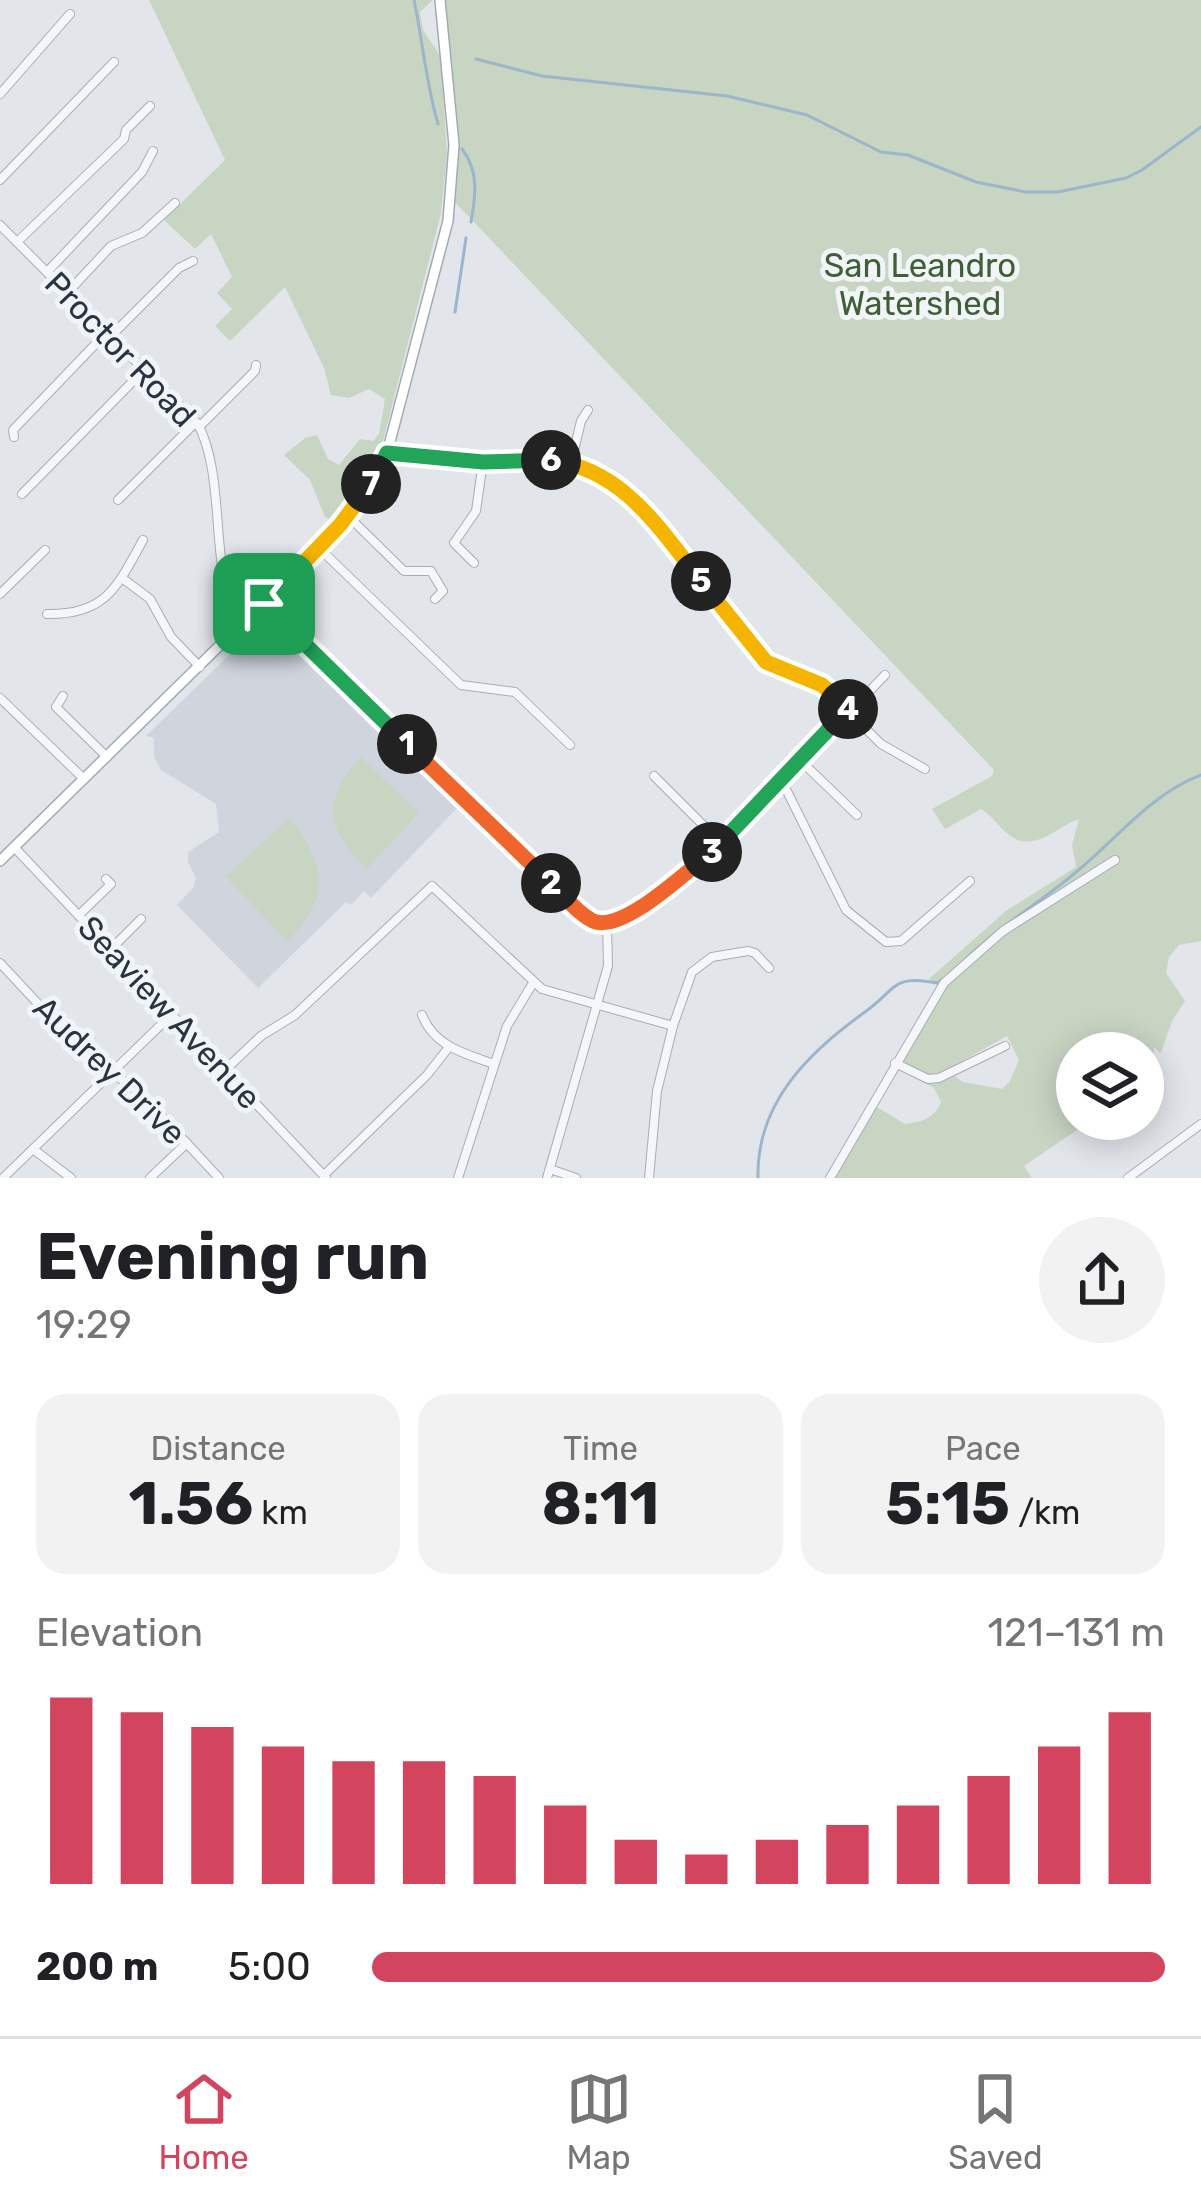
<!DOCTYPE html>
<meta charset="utf-8">
<style>
body{margin:0;font-family:Rubik,sans-serif;background:#f2f2f2;color:#202124;height:100vh;display:flex;flex-direction:column;font-size:45px;white-space:nowrap}
*{box-sizing:border-box;margin:0}
p{font-size:39px;color:#757577}
.icon{flex:none;width:66px;height:66px;fill:none;stroke:currentColor;stroke-width:2;stroke-linecap:round;stroke-linejoin:round}
.map{position:relative;height:1178px;overflow:hidden}
.drawer{display:flex;flex-direction:column;background:#fff;flex:1}
.drawer>*{flex:none}
.buttons{position:absolute;left:1056px;top:1032px;display:grid;gap:24px}
.buttons a{display:grid;place-items:center;width:108px;height:108px;border-radius:50%;background:#fff;box-shadow:0 6px 30px #0003;font-size:60px}
.pin{position:absolute;display:grid;place-items:center;width:102px;height:102px;color:#fff;margin:-51px;border-radius:24px;box-shadow:0 6px 18px #0006}
.km{position:absolute;width:60px;height:60px;margin:-30px;border-radius:50%;background:#222;color:#fff;font-size:33px;line-height:60px;text-align:center}
.round{display:grid;place-items:center;flex:none;width:126px;height:126px;border-radius:63px;background:#f2f2f2}
.summary{display:flex;align-items:center;justify-content:space-between;height:204px;padding:0 36px}
h1{font-size:66px;font-weight:700;line-height:90px}
.stats{display:grid;grid-template-columns:repeat(3,1fr);gap:18px;height:204px;padding:12px 36px}
.stats div{display:grid;align-content:center;border-radius:30px;background:#f2f2f2;text-align:center}
.stats b{font-size:60px;font-weight:700}
.stats small{font-size:33px;font-weight:400}
.stats p{font-size:33px}
.chart{height:336px;padding:24px 36px}
.chart p{display:flex;justify-content:space-between}
.chart svg{width:100%;height:216px;margin-top:12px;stroke:#d3445e;stroke-width:6}
ul{padding:0 36px;list-style:none;font-size:39px}
li{display:grid;grid-template-columns:192px 144px 1fr;align-items:center;height:90px}
li i{height:30px;border-radius:15px;background:#d3445e}
.dock{display:flex;justify-content:space-around;align-items:center;height:168px;border-top:3px solid #e0e0e0;background:#fff;font-size:33px;color:#757577}
.dock a{display:grid;justify-items:center;gap:6px}
.dock .current{color:#d3445e}
.map>svg:first-child{display:block}
.built{fill:#d0d5dd}
.green{fill:#c8d5c3;fill-rule:evenodd}
.lines{fill:none;stroke-linecap:round;stroke-linejoin:round}
.stream{stroke:#9cb5cc;stroke-width:3}
.minor-casing{stroke:#a7adb5;stroke-width:10}
.major-casing{stroke:#a1aab7;stroke-width:12}
.minor{stroke:#f5f6f9;stroke-width:8}
.major{stroke:#fff;stroke-width:9}
.split-1-casing{stroke:#fff;stroke-width:24}
.split-2-casing{stroke:#fff;stroke-width:24}
.split-3-casing{stroke:#fff;stroke-width:24}
.split-4-casing{stroke:#fff;stroke-width:24}
.split-5-casing{stroke:#fff;stroke-width:24}
.split-6-casing{stroke:#fff;stroke-width:24}
.split-7-casing{stroke:#fff;stroke-width:24}
.split-8-casing{stroke:#fff;stroke-width:24}
.split-1{stroke:#22a559;stroke-width:15}
.split-2{stroke:#f0652b;stroke-width:15}
.split-3{stroke:#f0652b;stroke-width:15}
.split-4{stroke:#22a559;stroke-width:15}
.split-5{stroke:#f5b400;stroke-width:15}
.split-6{stroke:#f5b400;stroke-width:15}
.split-7{stroke:#22a559;stroke-width:15}
.split-8{stroke:#f5b400;stroke-width:15}
.labels{text-anchor:middle;stroke-width:10;stroke-linejoin:round;paint-order:stroke}
.park-label{font-size:33px;fill:#3f6036;stroke:#f2f5f8}
.street-label{font-size:33px;fill:#293443;stroke:#f2f5f8}
</style>
<div class="map">
<svg width="1201" height="1178" viewBox="0 0 1201 1178">
<rect width="100%" height="100%" fill="#e2e6eb"/>
<polygon class="built" points="261,624 270,624 459,806 371,898 364,891 351,905 346,902 258,988 177,905 193,888 196,878 188,862 188,852 219,832 216,804 161,770 154,757 154,738 146,736"/>
<g class="green">
<polygon points="149,0 433,0 420,12 423,30 441,57 447,155 441,213 383,441 352,500 334,521 325,517 310,480 284,455 305,438 317,435 328,459 339,465 360,439 373,441 379,434 385,399 369,389 349,398 331,395 324,368 285,287 230,341 215,326 232,309 217,293 232,277 211,234 195,249 164,220 225,160"/>
<path d="M 440,0 L 1201,0 L 1201,941 L 1179,945 L 1169,957 L 1166,973 L 1185,1001 L 1172,1021 L 1161,1053 L 1154,1047 L 1153,1070 L 1143,1077 L 1143,1053 L 1077,1053 L 1077,1119 L 1093,1119 L 1024,1166 L 1032,1178 L 834,1178 L 875,1106 L 905,1124 C 922,1122 935,1118 941,1102 L 934,1088 L 896,1068 L 943,990 L 929,979 L 1007,910 L 1076,867 L 1072,845 L 1079,819 C 1058,826 1036,852 1012,837 C 1000,829 993,816 981,809 L 945,829 L 932,809 L 992,776 L 994,770 L 452,199 L 454,145 ZM 1007,1036 L 1019,1060 L 1010,1081 L 1002,1089 L 963,1082 L 946,1070 Z"/>
<path d="M 361,757 L 419,813 L 367,869 C 325,830 321,799 361,757 Z"/>
<path d="M 290,818 C 328,869 331,893 288,942 L 225,876 Z"/>
</g>
<g class="lines">
<g class="stream">
<path d="M 414,0 C 423,43 426,83 438,124"/>
<polyline points="476,59 542,76 727,96 807,115 881,152 908,155 976,182 1026,192 1058,192 1126,178 1142,170 1201,127"/>
<path d="M 462,149 C 479,171 476,195 471,222"/>
<polyline points="455,312 466,238"/>
<path d="M 964,961 C 998,927 1038,904 1075,873 C 1116,840 1149,795 1201,775"/>
<path d="M 758,1178 C 756,1103 809,1052 865,1012 C 897,989 892,974 937,983 L 943,979"/>
</g>
<g class="minor-casing">
<g id="minor">
<polyline points="0,94 70,14"/>
<polyline points="0,180 114,62"/>
<path d="M 0,225 L 198,424 C 228,483 207,571 241,627"/>
<polyline points="17,242 124,139 126,130 150,106"/>
<polyline points="47,272 142,172 153,151"/>
<polyline points="68,292 111,246 142,233 175,203"/>
<polyline points="112,335 179,268 193,261"/>
<polyline points="199,427 255,371 256,365"/>
<polyline points="14,437 13,430 108,331"/>
<polyline points="387,453 483,462 549,460 584,466 608,477 644,508 766,662 822,685 881,744 925,769"/>
<polyline points="571,463 581,421 588,410"/>
<polyline points="22,494 146,368"/>
<polyline points="118,500 196,422"/>
<polyline points="348,516 404,571 431,571 443,591 435,599"/>
<polyline points="319,548 461,685 515,692 570,745"/>
<polyline points="474,563 454,543 476,511 483,462"/>
<polyline points="122,578 150,599 171,637 200,667"/>
<polyline points="0,594 45,550"/>
<polyline points="264,604 581,912 607,924 630,917 722,844 885,675"/>
<path d="M 47,614 C 106,615 117,587 143,540"/>
<polyline points="63,696 56,707 107,757"/>
<polyline points="0,698 84,779"/>
<polyline points="801,761 857,815"/>
<polyline points="654,776 722,844"/>
<polyline points="782,781 846,910 886,942 901,941 970,881"/>
<polyline points="14,847 326,1178"/>
<polyline points="79,915 111,884 106,879"/>
<polyline points="111,949 141,919"/>
<polyline points="0,963 84,1053 139,1092 219,1178"/>
<path d="M 422,1015 C 434,1046 465,1054 494,1064"/>
<polyline points="895,1063 928,1079 939,1078 1005,1046"/>
<polyline points="225,1070 261,1036 295,1015 432,886 542,989 673,1026"/>
<polyline points="33,1149 71,1178"/>
<polyline points="550,1169 576,1178"/>
<polyline points="324,1175 427,1075 449,1047"/>
<polyline points="3,1178 171,1015"/>
<polyline points="150,1178 187,1143"/>
<polyline points="458,1178 507,1026 533,983"/>
<polyline points="547,1178 608,966 607,924"/>
<polyline points="649,1178 657,1091 673,1026 692,972 712,957 748,951 755,953 769,968"/>
<polyline points="830,1178 944,983 1003,931 1115,860"/>
<polyline points="1128,1178 1201,1124"/>
</g>
</g>
<g class="major-casing">
<polyline id="major" points="0,861 319,548 360,500 387,453 448,221 454,145 440,0"/>
</g>
<use href="#minor" class="minor"/>
<use href="#major" class="major"/>
</g>
<g class="lines">
<g class="split-1-casing">
<polyline id="split-1" points="264,604 407,744"/>
</g>
<g class="split-2-casing">
<polyline id="split-2" points="407,744 551,883"/>
</g>
<g class="split-3-casing">
<path id="split-3" d="M 551,883 C 563,895 577,913 593,921 C 623,934 687,870 712,852"/>
</g>
<g class="split-4-casing">
<polyline id="split-4" points="712,852 848,709"/>
</g>
<g class="split-5-casing">
<polyline id="split-5" points="701,581 766,662 822,685 848,709"/>
</g>
<g class="split-6-casing">
<path id="split-6" d="M 551,460 C 624,470 658,527 701,581"/>
</g>
<g class="split-7-casing">
<polyline id="split-7" points="371,484 387,453 483,462 551,460"/>
</g>
<g class="split-8-casing">
<polyline id="split-8" points="264,604 340,525 371,484"/>
</g>
<use href="#split-1" class="split-1"/>
<use href="#split-2" class="split-2"/>
<use href="#split-3" class="split-3"/>
<use href="#split-4" class="split-4"/>
<use href="#split-5" class="split-5"/>
<use href="#split-6" class="split-6"/>
<use href="#split-7" class="split-7"/>
<use href="#split-8" class="split-8"/>
</g>
<g class="labels">
<g class="park-label">
<text x="920" y="277">San Leandro<tspan x="920" dy="38">Watershed</tspan></text>
</g>
<g class="street-label">
<text transform="translate(121 349) rotate(46)" y="12">Proctor Road</text>
<text transform="translate(170 1012) rotate(47)" y="12">Seaview Avenue</text>
<text transform="translate(110 1070) rotate(44)" y="12">Audrey Drive</text>
</g>
</g>
</svg>
<div class="buttons">
<a><svg class="icon" aria-label="layers" viewBox="0 0 24 24"><path d="M12 4l9 5-9 5-9-5zM3 14l9 5 9-5"/></svg></a>
</div>
<div class="pin" style="left:264px;top:604px;background:#1e9e55"><svg class="icon" aria-label="arrive" viewBox="0 0 24 24"><path d="M6 21V4h12l-3 4 3 4H6"/></svg></div>
<b class="km" style="left:407px;top:744px">1</b>
<b class="km" style="left:551px;top:883px">2</b>
<b class="km" style="left:712px;top:852px">3</b>
<b class="km" style="left:848px;top:709px">4</b>
<b class="km" style="left:701px;top:581px">5</b>
<b class="km" style="left:551px;top:460px">6</b>
<b class="km" style="left:371px;top:484px">7</b>
</div>
<section class="drawer">
<div class="summary"><div><h1>Evening run</h1><p>19:29</p></div><a class="round"><svg class="icon" aria-label="share" viewBox="0 0 24 24"><path d="M12 15V3M7 8l5-5 5 5M5 13v7h14v-7"/></svg></a></div>
<div class="stats">
<div><p>Distance</p><b>1.56<small> km</small></b></div>
<div><p>Time</p><b>8:11</b></div>
<div><p>Pace</p><b>5:15<small> /km</small></b></div>
</div>
<div class="chart"><p><span>Elevation</span>121–131 m</p>
<svg viewBox="0 0 160 44" preserveAspectRatio="none"><path d="M5 44V6M15 44V9M25 44V12M35 44V16M45 44V19M55 44V19M65 44V22M75 44V28M85 44V35M95 44V38M105 44V35M115 44V32M125 44V28M135 44V22M145 44V16M155 44V9"/></svg>
</div>
<ul>
<li><b>200 m</b>5:00<i style="width:100%"></i></li>
</ul>
</section>
<nav class="dock">
<a class="current"><svg class="icon" aria-label="home" viewBox="0 0 24 24"><path d="M3 11l9-7 9 7M6 9v11h12V9"/></svg>Home</a>
<a><svg class="icon" aria-label="map" viewBox="0 0 24 24"><path d="M3 6l6-2 6 2 6-2v14l-6 2-6-2-6 2zM9 4v14M15 6v14"/></svg>Map</a>
<a><svg class="icon" aria-label="saved" viewBox="0 0 24 24"><path d="M7 4h10v16l-5-4-5 4z"/></svg>Saved</a>
</nav>
